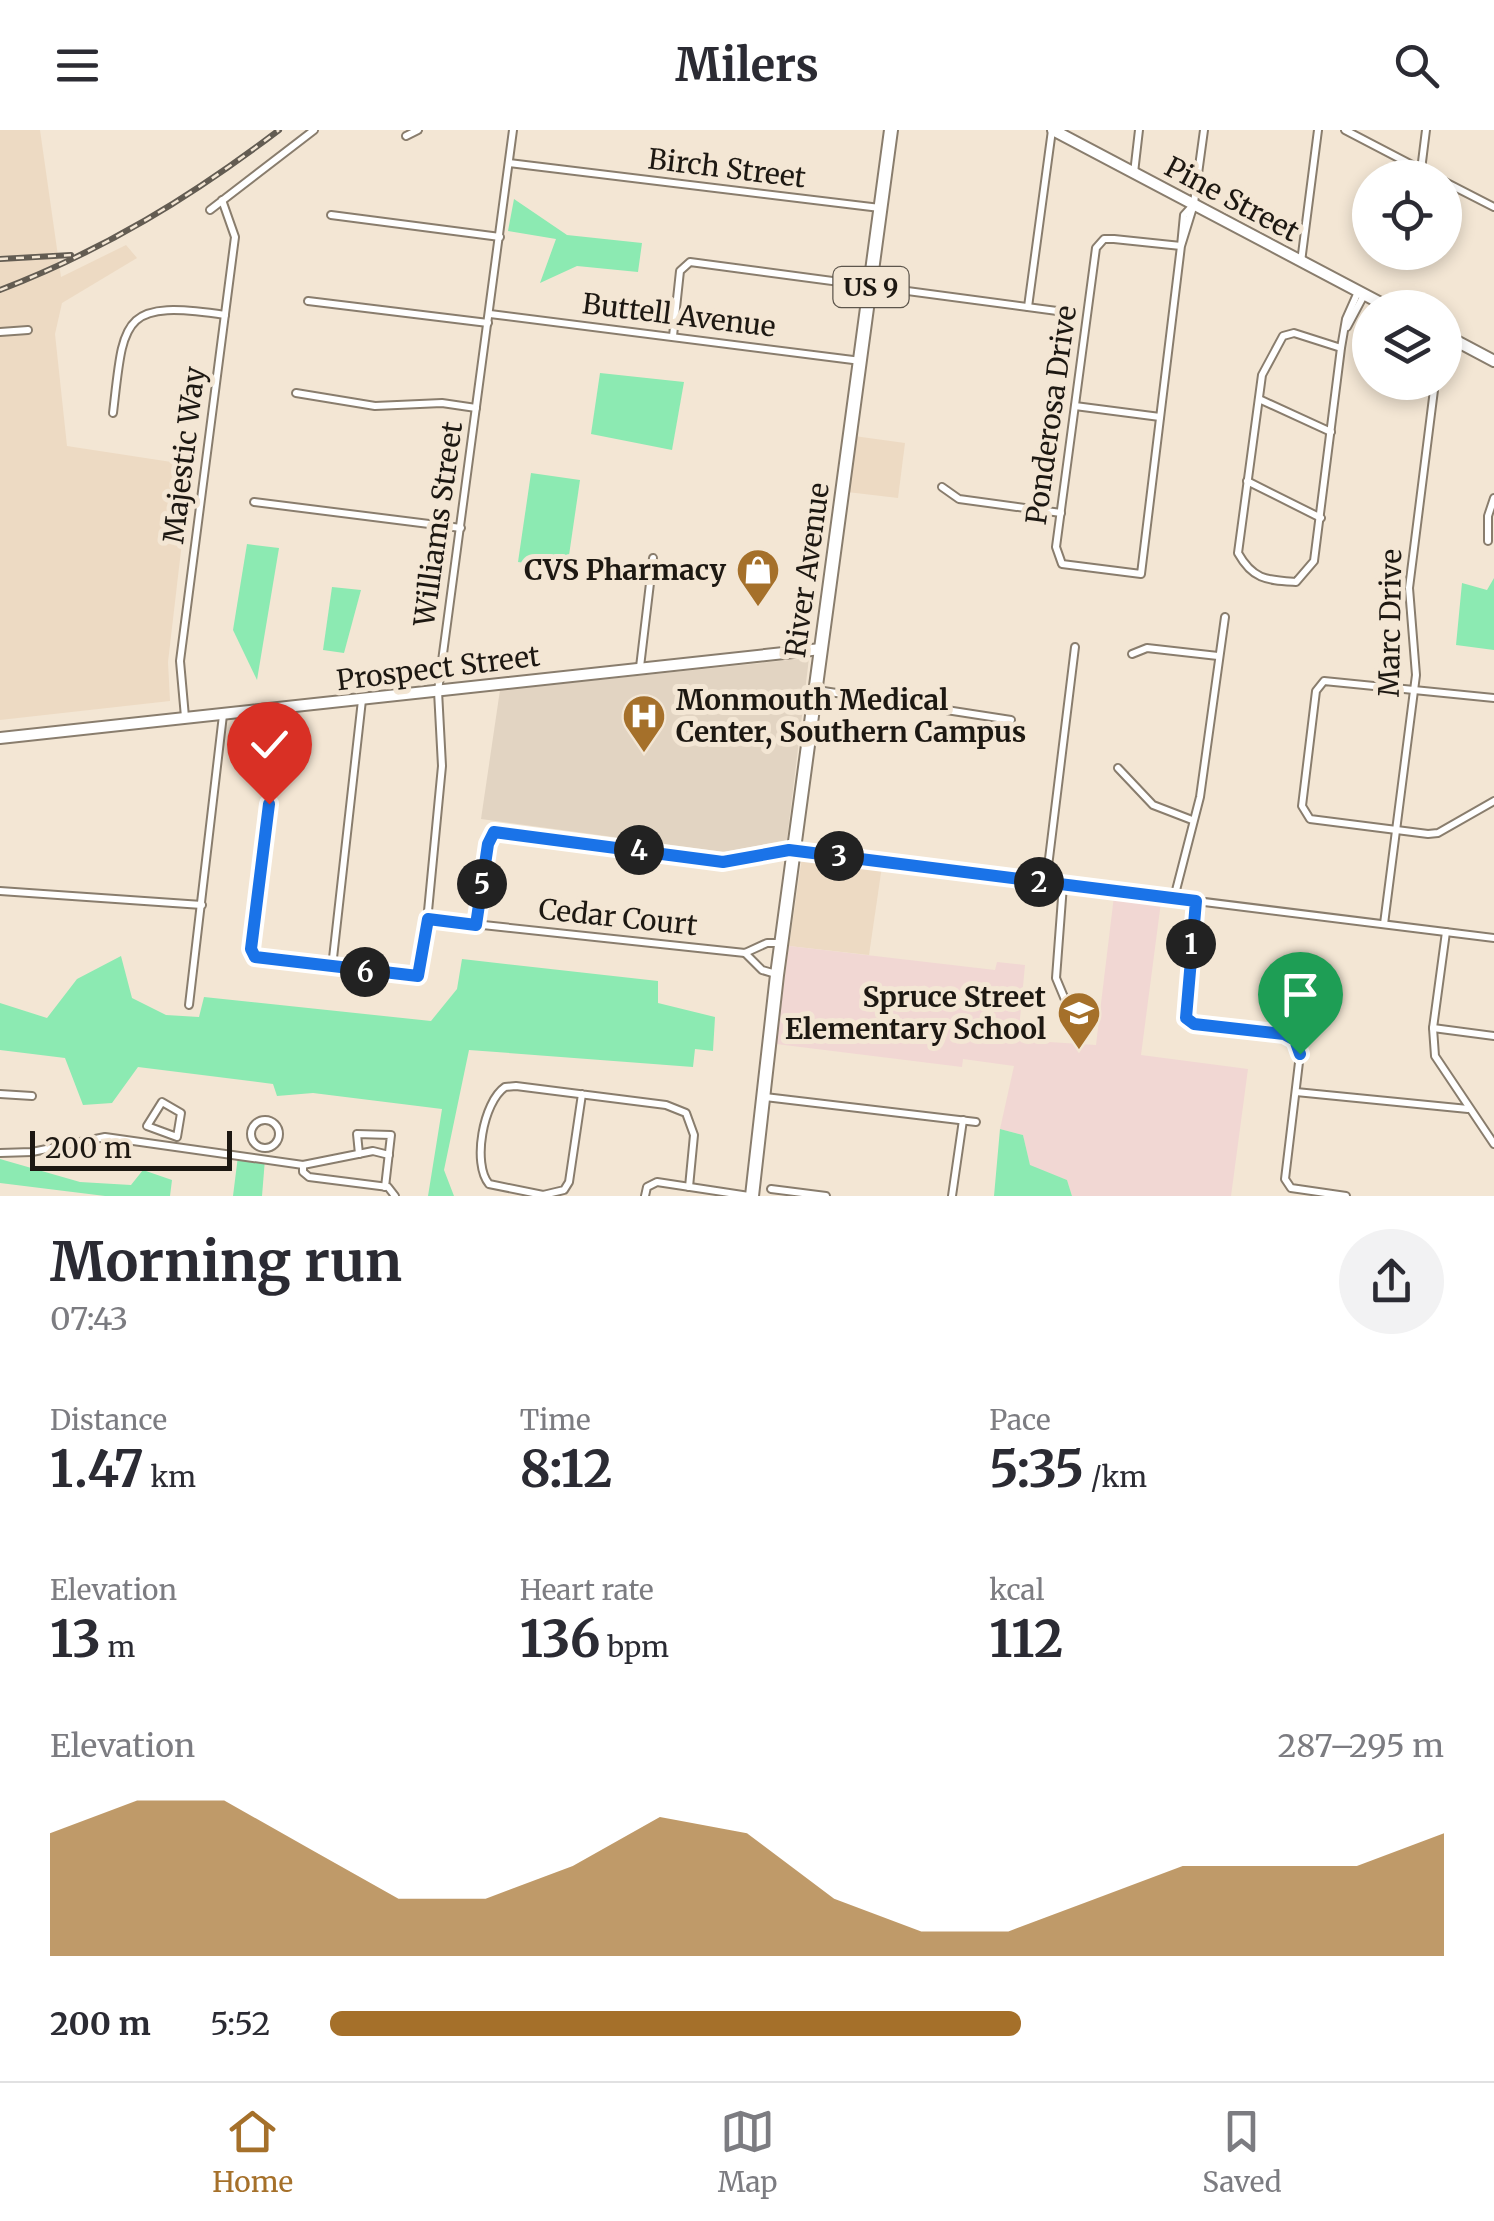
<!DOCTYPE html>
<meta charset="utf-8">
<style>
body{margin:0;font-family:Merriweather,serif;background:#f2f2f3;color:#2b2b33;height:100vh;display:flex;flex-direction:column;font-size:38px;white-space:nowrap}
*{box-sizing:border-box;margin:0}
p{font-size:32px;color:#7c7c81}
.icon{flex:none;width:55px;height:55px;fill:none;stroke:currentColor;stroke-width:2;stroke-linecap:round;stroke-linejoin:round}
.map{position:relative;height:1066px;overflow:hidden}
.panel{display:flex;flex-direction:column;background:#fff;flex:1}
.panel>*{flex:none}
.tools{position:absolute;left:1352px;top:30px;display:grid;gap:20px}
.tools a{display:grid;place-items:center;width:110px;height:110px;border-radius:50%;background:#fff;box-shadow:0 5px 15px #0003;font-size:50px}
.scale{position:absolute;left:30px;bottom:25px;width:202px;box-sizing:border-box;padding-left:10px;border:5px solid #1d1812;border-top:0;font-size:28px;line-height:35px;white-space:nowrap;color:#1d1812;-webkit-text-stroke:8px #f3e6d4;paint-order:stroke}
.pin{position:absolute;display:grid;place-items:center;width:85px;height:85px;color:#fff;margin:-102px -42px;border-radius:50% 50% 50% 0;rotate:-45deg;box-shadow:0 0 10px #0007}
.pin .icon{rotate:45deg}
.km{position:absolute;width:50px;height:50px;margin:-25px;border-radius:50%;background:#222;color:#fff;font-size:28px;line-height:50px;text-align:center}
.round{display:grid;place-items:center;flex:none;width:105px;height:105px;border-radius:52px;background:#f2f2f3}
.summary{display:flex;align-items:center;justify-content:space-between;height:170px;padding:0 50px}
h1{font-size:55px;font-weight:700;line-height:75px}
.figures{display:grid;grid-template-columns:repeat(3,1fr);gap:15px;height:170px;padding:10px 50px}
.figures div{display:grid;align-content:center}
.figures b{font-size:50px;font-weight:700}
.figures small{font-size:28px;font-weight:400}
.figures p{font-size:28px}
.chart{height:280px;padding:20px 50px}
.chart p{display:flex;justify-content:space-between}
.chart svg{width:100%;height:180px;margin-top:10px;fill:#a5702a;opacity:.7}
ul{padding:0 50px;list-style:none;font-size:32px}
li{display:grid;grid-template-columns:160px 120px 1fr;align-items:center;height:75px}
li i{height:25px;border-radius:12px;background:#a5702a}
header{display:flex;justify-content:space-between;align-items:center;height:130px;padding:0 50px;background:#fff;font-size:45px;font-weight:700}
.tab-bar{display:flex;justify-content:space-around;align-items:center;height:140px;border-top:2px solid #e1e1e2;background:#fff;font-size:28px;color:#7c7c81}
.tab-bar a{display:grid;justify-items:center;gap:5px}
.tab-bar .current{color:#a5702a}
.map>svg:first-child{display:block}
.built{fill:#eddac3}
.education{fill:#f1d7d3}
.medical{fill:#e2d4c2}
.green{fill:#8ceab2}
.lines{fill:none;stroke-linecap:round;stroke-linejoin:round}
.street-casing{stroke:#897d6d;stroke-width:10}
.secondary-casing{stroke:#897d6d;stroke-width:14}
.highway-casing{stroke:#897d6d;stroke-width:16}
.street{stroke:#fff;stroke-width:6}
.secondary{stroke:#fff;stroke-width:10}
.highway{stroke:#fff;stroke-width:12}
.rail-casing{stroke:#635c52;stroke-width:6}
.rail{stroke:#f3e6d4;stroke-width:2.5;stroke-dasharray:8;stroke-linecap:butt}
.route-casing{stroke:#fff;stroke-width:20}
.route{stroke:#1a73e8;stroke-width:12}
.labels{text-anchor:middle;stroke-width:10;stroke-linejoin:round;paint-order:stroke}
.shield{fill:#f3e6d4;stroke:#5d564c;stroke-width:2.5}
.shield-label{font-size:25px;font-weight:bold;fill:#1d1812}
.street-label{font-size:28px;fill:#1d1812;stroke:#f3e6d4}
.poi-label{font-size:28px;font-weight:bold;fill:#1d1812;stroke:#f3e6d4;text-anchor:end}
</style>
<header><svg class="icon" aria-label="menu" viewBox="0 0 24 24"><path d="M4 6h16M4 12h16M4 18h16"/></svg>Milers<svg class="icon" aria-label="search" viewBox="0 0 24 24"><circle cx="10" cy="10" r="6"/><path d="M15 15l6 6"/></svg></header>
<div class="map">
<svg width="1494" height="1066" viewBox="0 0 1494 1066">
<rect width="100%" height="100%" fill="#f3e6d4"/>
<g class="built">
<polygon points="0,0 40,0 61,147 126,115 137,128 62,173 55,204 67,316 191,335 168,532 170,571 0,590"/>
<polygon points="854,306 905,313 898,368 847,362"/>
<polygon points="802,727 882,736 869,825 789,816"/>
</g>
<polygon class="education" points="1114,766 1161,772 1141,925 1248,939 1231,1066 1072,1066 1067,1050 1030,1036 1023,1005 1000,999 1014,936 963,929 962,937 776,914 789,816 995,840 997,832 1025,835 1018,910 1096,915"/>
<polygon class="medical" points="809,528 787,710 724,722 481,689 500,560"/>
<g class="green">
<polygon points="514,69 567,105 642,113 638,142 577,136 540,153 556,109 508,101"/>
<polygon points="600,243 684,252 672,320 591,304"/>
<polygon points="531,343 580,350 567,439 518,432"/>
<polygon points="247,414 279,418 257,550 233,500"/>
<polygon points="1494,448 1494,520 1456,515 1462,453 1487,460"/>
<polygon points="332,457 361,460 344,523 323,520"/>
<polygon points="121,826 132,868 166,885 199,887 204,867 431,891 457,859 462,829 658,851 658,873 715,887 713,921 695,919 693,937 469,920 444,1040 454,1066 428,1066 442,979 313,963 277,966 273,954 138,937 112,973 83,975 65,928 0,920 0,873 47,888 77,849"/>
<polygon points="1000,999 1023,1005 1030,1035 1067,1050 1072,1066 994,1066"/>
<polygon points="238,1026 265,1029 262,1066 233,1066"/>
<polygon points="0,1029 80,1052 131,1055 143,1040 172,1050 170,1066 105,1066 0,1053"/>
</g>
<g class="lines">
<g class="street-casing">
<g id="street">
<polyline points="1345,0 1437,48"/>
<polyline points="406,6 418,0"/>
<polyline points="509,33 880,78"/>
<polyline points="1134,43 1139,0"/>
<polyline points="1420,48 1426,0"/>
<polyline points="1445,52 1494,77"/>
<polyline points="1194,73 1204,0"/>
<polyline points="210,80 314,0"/>
<polyline points="331,85 500,107"/>
<polyline points="1181,116 1114,109 1104,109 1096,118 1056,417 1062,434 1141,444 1181,116 1184,85 1194,74 1181,116"/>
<polyline points="1301,132 1318,0"/>
<polyline points="308,171 488,193"/>
<polyline points="1028,177 1052,0"/>
<polyline points="490,184 861,231"/>
<polyline points="1347,197 1364,165"/>
<polyline points="0,202 28,200"/>
<polyline points="673,206 680,141 690,132 1072,183"/>
<path d="M 1341,218 L 1294,203 L 1283,206 L 1262,245 L 1238,423 C 1253,450 1267,450 1296,452 L 1314,431 L 1341,218 L 1346,189 L 1358,162"/>
<polyline points="1445,229 1454,210"/>
<polyline points="296,263 375,276 442,273 476,278"/>
<polyline points="1259,269 1331,302"/>
<polyline points="1075,276 1160,287"/>
<path d="M 113,283 C 124,189 120,169 225,185"/>
<polyline points="1247,351 1321,388"/>
<polyline points="942,357 959,369 1061,383"/>
<polyline points="254,372 461,398"/>
<polyline points="1488,411 1488,386 1494,368"/>
<polyline points="1132,524 1147,518 1218,526"/>
<polyline points="640,537 653,428"/>
<polyline points="817,560 1011,590"/>
<polyline points="1494,568 1324,551 1316,561 1302,676 1310,689 1428,704 1438,703 1494,671"/>
<polyline points="281,579 251,825 418,846 423,833 442,636 438,561 513,0"/>
<polyline points="185,587 180,531 235,107 222,70"/>
<polyline points="1118,638 1153,675 1192,690"/>
<polyline points="1046,753 1075,517"/>
<polyline points="1063,755 1056,848 1066,872"/>
<polyline points="0,761 202,775"/>
<polyline points="1174,768 1200,667 1225,487"/>
<polyline points="1196,771 1187,888 1195,894 1284,904 1295,910 1300,924 1285,1049 1291,1058 1346,1066"/>
<polyline points="427,789 745,823 767,813 782,813"/>
<polyline points="1384,794 1416,545 1409,458 1435,252"/>
<polyline points="476,795 488,714 490,704 499,702 723,732 794,721 1494,808"/>
<polyline points="1446,802 1433,898 1435,926 1494,1014"/>
<polyline points="745,823 762,840 776,844"/>
<polyline points="332,837 362,570"/>
<polyline points="189,875 223,585"/>
<polyline points="1433,898 1494,906"/>
<polyline points="1296,962 1468,979"/>
<polyline points="0,964 32,966"/>
<path d="M 582,964 L 569,1052 L 564,1060 L 543,1065 L 489,1054 C 472,1034 483,972 505,957 L 516,956 L 666,975 L 686,983 L 694,1005 L 689,1057"/>
<polyline points="765,967 976,992"/>
<polygon points="162,972 181,983 177,1007 147,996"/>
<circle cx="265" cy="1004" r="14"/>
<polyline points="0,1023 32,1022 105,1007 303,1035 373,1021 389,1025"/>
<polyline points="359,1024 357,1004 391,1005 385,1057"/>
<polyline points="303,1035 303,1042 309,1047 388,1057 395,1066"/>
<polyline points="771,1059 826,1066"/>
<polyline points="645,1066 647,1057 657,1052 749,1066"/>
<polyline points="952,1066 963,990"/>
</g>
</g>
<g class="secondary-casing">
<g id="secondary">
<polyline points="1053,0 1390,178"/>
<polyline points="1445,205 1494,231"/>
<polyline points="0,608 821,519"/>
</g>
</g>
<g class="highway-casing">
<polyline id="highway" points="752,1066 777,845 891,0"/>
</g>
<use href="#street" class="street"/>
<use href="#secondary" class="secondary"/>
<use href="#highway" class="highway"/>
<g class="rail-casing">
<g id="rail">
<polyline points="0,129 71,125"/>
<path d="M 0,160 C 104,120 191,67 279,0"/>
</g>
</g>
<use href="#rail" class="rail"/>
</g>
<g class="lines">
<g class="route-casing">
<polyline id="route" points="269,674 251,819 255,827 418,846 428,789 476,795 488,714 494,702 723,732 789,720 1196,771 1186,888 1194,894 1284,904 1295,910 1300,924"/>
</g>
<use href="#route" class="route"/>
</g>
<defs>
<g id="shop-pin" transform="scale(2.25)"><path d="M0 17L-7.5 6A9.5 9.5 0 1 1 7.5 6Z" fill="#a5702a" stroke="#f3e6d4"/><path d="M-5-2.5h2.3a2.7 3.5 0 0 1 5.4 0H5L5.5 6h-11ZM-1.5-2.5h3a1.5 2.3 0 0 0-3 0Z" fill="#fff"/></g>
<g id="hospital-pin" transform="scale(2.25)"><path d="M0 17L-7.5 6A9.5 9.5 0 1 1 7.5 6Z" fill="#a5702a" stroke="#f3e6d4"/><path d="M-5-5h3v3.5h4V-5h3V5h-3V1.5h-4V5h-3Z" fill="#fff"/></g>
<g id="school-pin" transform="scale(2.25)"><path d="M0 17L-7.5 6A9.5 9.5 0 1 1 7.5 6Z" fill="#a5702a" stroke="#f3e6d4"/><path d="M0-5L7-2L0 1L-7-2ZM-4 1L0 2.5L4 1V4Q0 6-4 4Z" fill="#fff"/></g>
</defs>
<g fill-rule="evenodd">
<use href="#shop-pin" x="758" y="440"/>
<use href="#hospital-pin" x="644" y="586"/>
<use href="#school-pin" x="1079" y="883"/>
</g>
<g class="labels">
<rect class="shield" x="833.5" y="137" width="75" height="40" rx="8"/>
<g class="shield-label">
<text x="871" y="166">US 9</text>
</g>
<g class="street-label">
<text transform="translate(727 38) rotate(7)" y="10">Birch Street</text>
<text transform="translate(1232 69) rotate(28)" y="10">Pine Street</text>
<text transform="translate(679 185) rotate(7)" y="10">Buttell Avenue</text>
<text transform="translate(1051 285) rotate(-82)" y="10">Ponderosa Drive</text>
<text transform="translate(184 325) rotate(-83)" y="10">Majestic Way</text>
<text transform="translate(438 394) rotate(-82)" y="10">Williams Street</text>
<text transform="translate(807 440) rotate(-82)" y="10">River Avenue</text>
<text transform="translate(1390 493) rotate(-89)" y="10">Marc Drive</text>
<text transform="translate(438 538) rotate(-7)" y="10">Prospect Street</text>
<text transform="translate(618 787) rotate(6)" y="10">Cedar Court</text>
</g>
<g class="poi-label">
<text x="726" y="450">CVS Pharmacy</text>
<text x="676" y="580" text-anchor="start">Monmouth Medical<tspan x="676" dy="32">Center, Southern Campus</tspan></text>
<text x="1046" y="877">Spruce Street<tspan x="1046" dy="32">Elementary School</tspan></text>
</g>
</g>
</svg>
<div class="tools">
<a><svg class="icon" aria-label="locate" viewBox="0 0 24 24"><circle cx="12" cy="12" r="6"/><path d="M12 2v4M12 18v4M2 12h4M18 12h4"/></svg></a>
<a><svg class="icon" aria-label="layers" viewBox="0 0 24 24"><path d="M12 4l9 5-9 5-9-5zM3 14l9 5 9-5"/></svg></a>
</div>
<div class="scale">200 m</div>
<div class="pin" style="left:1300px;top:924px;background:#1e9e55"><svg class="icon" aria-label="arrive" viewBox="0 0 24 24"><path d="M6 21V4h12l-3 4 3 4H6"/></svg></div>
<div class="pin" style="left:269px;top:674px;background:#d93025"><svg class="icon" aria-label="check" viewBox="0 0 24 24"><path d="M5 12l5 5 9-10"/></svg></div>
<b class="km" style="left:1191px;top:814px">1</b>
<b class="km" style="left:1039px;top:752px">2</b>
<b class="km" style="left:839px;top:726px">3</b>
<b class="km" style="left:639px;top:720px">4</b>
<b class="km" style="left:482px;top:754px">5</b>
<b class="km" style="left:365px;top:842px">6</b>
</div>
<section class="panel">
<div class="summary"><div><h1>Morning run</h1><p>07:43</p></div><a class="round"><svg class="icon" aria-label="share" viewBox="0 0 24 24"><path d="M12 15V3M7 8l5-5 5 5M5 13v7h14v-7"/></svg></a></div>
<div class="figures">
<div><p>Distance</p><b>1.47<small> km</small></b></div>
<div><p>Time</p><b>8:12</b></div>
<div><p>Pace</p><b>5:35<small> /km</small></b></div>
</div>
<div class="figures">
<div><p>Elevation</p><b>13<small> m</small></b></div>
<div><p>Heart rate</p><b>136<small> bpm</small></b></div>
<div><p>kcal</p><b>112</b></div>
</div>
<div class="chart"><p><span>Elevation</span>287–295 m</p>
<svg viewBox="0 0 160 44" preserveAspectRatio="none"><path d="M0 44V14L10 6L20 6L30 18L40 30L50 30L60 22L70 10L80 14L90 30L100 38L110 38L120 30L130 22L140 22L150 22L160 14V44z"/></svg>
</div>
<ul>
<li><b>200 m</b>5:52<i style="width:62%"></i></li>
</ul>
</section>
<nav class="tab-bar">
<a class="current"><svg class="icon" aria-label="home" viewBox="0 0 24 24"><path d="M3 11l9-7 9 7M6 9v11h12V9"/></svg>Home</a>
<a><svg class="icon" aria-label="map" viewBox="0 0 24 24"><path d="M3 6l6-2 6 2 6-2v14l-6 2-6-2-6 2zM9 4v14M15 6v14"/></svg>Map</a>
<a><svg class="icon" aria-label="saved" viewBox="0 0 24 24"><path d="M7 4h10v16l-5-4-5 4z"/></svg>Saved</a>
</nav>
